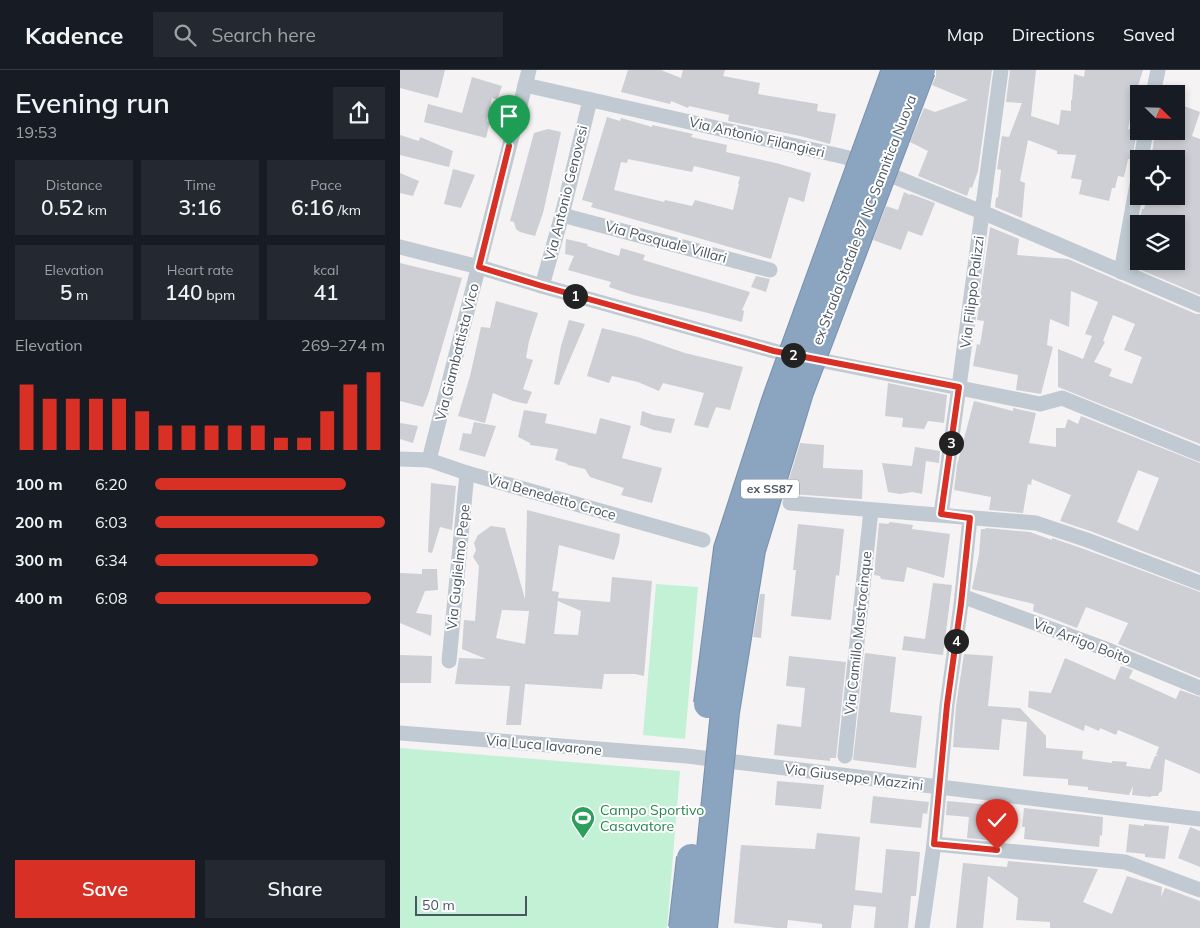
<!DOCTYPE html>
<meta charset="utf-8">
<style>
body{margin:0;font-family:Mulish,sans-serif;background:#242831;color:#f1f3f6;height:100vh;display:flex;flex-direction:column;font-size:19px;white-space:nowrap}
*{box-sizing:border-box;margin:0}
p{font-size:16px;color:#9ea1a6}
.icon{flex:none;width:28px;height:28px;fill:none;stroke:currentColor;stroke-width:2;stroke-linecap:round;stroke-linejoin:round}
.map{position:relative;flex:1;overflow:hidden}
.sheet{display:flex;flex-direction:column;background:#171b24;width:400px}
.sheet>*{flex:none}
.needle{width:32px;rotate:113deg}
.tools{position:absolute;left:730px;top:15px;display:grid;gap:10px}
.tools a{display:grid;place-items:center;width:55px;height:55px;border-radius:0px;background:#171b24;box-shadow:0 2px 8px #0003;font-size:25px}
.scale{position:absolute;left:15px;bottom:12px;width:112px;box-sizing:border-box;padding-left:5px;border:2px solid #4a5661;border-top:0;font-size:14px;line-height:18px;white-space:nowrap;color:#4a5661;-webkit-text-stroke:4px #fff;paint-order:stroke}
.pin{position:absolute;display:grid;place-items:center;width:42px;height:42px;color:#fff;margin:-51px -21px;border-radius:50% 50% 50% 0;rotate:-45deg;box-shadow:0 0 5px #0007}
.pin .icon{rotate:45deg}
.km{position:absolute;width:25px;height:25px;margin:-12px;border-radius:50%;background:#222;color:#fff;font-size:14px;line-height:25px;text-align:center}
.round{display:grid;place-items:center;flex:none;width:52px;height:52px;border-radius:0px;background:#242831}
.summary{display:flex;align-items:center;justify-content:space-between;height:85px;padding:0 15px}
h1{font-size:28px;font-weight:600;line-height:38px}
.stats{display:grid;grid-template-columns:repeat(3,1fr);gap:8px;height:85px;padding:5px 15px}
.stats div{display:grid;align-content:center;border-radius:0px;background:#242831;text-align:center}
.stats b{font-size:21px;font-weight:600}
.stats small{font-size:14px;font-weight:400}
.stats p{font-size:14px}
.chart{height:140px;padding:10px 15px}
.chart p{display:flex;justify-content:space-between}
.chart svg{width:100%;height:90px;margin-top:5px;stroke:#d93025;stroke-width:6}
.primary-button{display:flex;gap:10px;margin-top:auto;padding:10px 15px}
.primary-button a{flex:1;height:58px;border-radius:0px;background:#d93025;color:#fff;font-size:20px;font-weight:600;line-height:58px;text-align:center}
.primary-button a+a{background:#242831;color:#f1f3f6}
ul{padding:0 15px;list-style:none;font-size:16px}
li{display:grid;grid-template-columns:80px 60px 1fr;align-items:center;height:38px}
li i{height:12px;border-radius:6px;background:#d93025}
header{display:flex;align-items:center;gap:30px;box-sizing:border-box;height:70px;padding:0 25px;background:#171b24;border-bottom:1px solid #363941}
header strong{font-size:24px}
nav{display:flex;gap:28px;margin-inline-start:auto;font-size:18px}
.search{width:350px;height:45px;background:#242831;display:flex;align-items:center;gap:12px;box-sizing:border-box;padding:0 18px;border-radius:0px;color:#9ea1a6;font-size:19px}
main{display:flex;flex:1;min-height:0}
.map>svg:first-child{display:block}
.green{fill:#c3f1d5}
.building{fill:#cdcfd5;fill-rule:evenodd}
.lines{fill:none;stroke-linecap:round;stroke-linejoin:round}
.street{stroke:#c1cad2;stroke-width:15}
.highway-bridge-casing{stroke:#7690ad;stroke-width:30;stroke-linecap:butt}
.highway-bridge{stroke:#8ba5c1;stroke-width:28}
.route-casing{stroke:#fff;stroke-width:10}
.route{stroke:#d93025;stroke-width:6}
.labels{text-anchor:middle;stroke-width:4;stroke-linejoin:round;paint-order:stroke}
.shield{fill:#fff;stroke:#808990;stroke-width:1}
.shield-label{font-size:12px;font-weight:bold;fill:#4a5661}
.street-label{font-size:14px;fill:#4a5661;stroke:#fff}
.leisure-label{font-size:14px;fill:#27864d;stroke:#fff;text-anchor:start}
</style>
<header>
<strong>Kadence</strong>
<div class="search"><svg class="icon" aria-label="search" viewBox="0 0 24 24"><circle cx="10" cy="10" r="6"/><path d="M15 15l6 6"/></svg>Search here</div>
<nav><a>Map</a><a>Directions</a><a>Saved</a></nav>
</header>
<main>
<section class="sheet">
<div class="summary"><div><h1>Evening run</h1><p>19:53</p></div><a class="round"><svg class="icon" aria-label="share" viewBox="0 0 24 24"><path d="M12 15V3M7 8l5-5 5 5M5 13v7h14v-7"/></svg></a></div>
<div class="stats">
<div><p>Distance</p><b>0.52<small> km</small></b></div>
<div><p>Time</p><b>3:16</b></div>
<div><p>Pace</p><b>6:16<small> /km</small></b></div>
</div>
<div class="stats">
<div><p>Elevation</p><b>5<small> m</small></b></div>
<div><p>Heart rate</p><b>140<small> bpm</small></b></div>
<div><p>kcal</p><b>41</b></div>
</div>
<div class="chart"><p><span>Elevation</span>269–274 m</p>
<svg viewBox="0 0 160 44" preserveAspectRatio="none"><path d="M5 44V12M15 44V19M25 44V19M35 44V19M45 44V19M55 44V25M65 44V32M75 44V32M85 44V32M95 44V32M105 44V32M115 44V38M125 44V38M135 44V25M145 44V12M155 44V6"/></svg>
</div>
<ul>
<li><b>100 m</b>6:20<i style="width:83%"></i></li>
<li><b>200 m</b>6:03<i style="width:100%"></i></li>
<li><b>300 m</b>6:34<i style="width:71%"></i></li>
<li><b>400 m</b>6:08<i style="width:94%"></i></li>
</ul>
<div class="primary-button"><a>Save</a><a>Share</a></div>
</section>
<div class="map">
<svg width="800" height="858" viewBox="0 0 800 858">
<rect width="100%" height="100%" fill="#f5f3f3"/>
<g class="green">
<polygon points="256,514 298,517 285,669 243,665"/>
<polygon points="0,678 280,701 267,858 0,858"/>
</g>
<g class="building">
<polygon points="0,0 45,0 38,28 0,18"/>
<polygon points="228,0 261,0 281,8 283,0 325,0 323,6 360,13 358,24 418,34 417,41 436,44 430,74 400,66 328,51 329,45 289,36 288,38 271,31 270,34 221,22"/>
<polygon points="536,0 592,0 578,101 572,118 570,117 567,126 518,106 528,81 510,72 524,38 535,42 568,30 532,15 536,6"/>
<polygon points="610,0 636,0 631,46 659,55 661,40 671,41 671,30 672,30 674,4 684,7 685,0 743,0 738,16 737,16 728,59 737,60 732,89 728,89 724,107 718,106 715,118 712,118 709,131 679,124 682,110 671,108 676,85 657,84 657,81 628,70 620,111 625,113 622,148 595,137 596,128 598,127 601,100 597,99 602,66 609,67 622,33 606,32"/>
<polygon points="72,7 102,16 97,30 92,28 87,51 90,52 86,68 24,52 28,34 62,43"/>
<polygon points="776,33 800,42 792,66 800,69 800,225 732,196 738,162 739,162 739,191 776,191 776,183 784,165 780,164 784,154 739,154 742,139 744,139 748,126 776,126 776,89 751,89 755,64 757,61 776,61"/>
<path d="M 207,47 L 220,51 L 221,48 L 252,57 L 252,55 L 293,64 L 291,67 L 327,75 L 326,82 L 376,93 L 411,103 L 404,132 L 389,127 L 371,189 L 191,137 L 193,133 L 182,130 ZM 228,89 L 292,102 L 294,96 L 340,107 L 338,114 L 339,114 L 333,140 L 295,130 L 292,136 L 265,130 L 264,132 L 214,120 L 221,92 L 227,93 Z"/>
<polygon points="148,59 161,62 143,143 135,166 120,162 116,159 114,152 110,151 134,63"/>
<polygon points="0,65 19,71 20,67 53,81 49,97 0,85"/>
<polygon points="53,99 75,105 61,138 44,134"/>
<polygon points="0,103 19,111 13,126 0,123"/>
<polygon points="504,122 510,125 511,124 535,133 522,166 508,161 501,180 473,170 486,136 498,140"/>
<path d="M 590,157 L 619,169 L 617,185 L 668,189 L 796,244 L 800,244 L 800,374 L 658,317 L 658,279 L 683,289 L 692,266 L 685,264 L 698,232 L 671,221 L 669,257 L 650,249 L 647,275 L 653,277 L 641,324 L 616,320 L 618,305 L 573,296 L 577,274 L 580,275 L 584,251 L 577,250 ZM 713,245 L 735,254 L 724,280 L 742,287 L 732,314 L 709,306 L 712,299 L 694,292 L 705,272 L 703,271 Z"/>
<polygon points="166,169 188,174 187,176 219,186 221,178 245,185 243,190 350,222 342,240 344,241 342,252 304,242 233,225 209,217 211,212 168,200 174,186 165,184"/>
<polygon points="0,193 62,208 28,325 23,337 0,331"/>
<polygon points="356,206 370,209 366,222 351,217"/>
<polygon points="96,231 138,243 129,271 126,288 133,290 123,319 132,322 127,334 113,331 93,323 85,353 58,346 70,306 81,257 90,258"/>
<polygon points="169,250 185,254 159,315 154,314 161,276"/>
<polygon points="202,258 238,267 285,283 343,297 330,340 316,337 308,358 294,355 304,323 263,313 259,321 238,312 212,306 209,313 187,306"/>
<polygon points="488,313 547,325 544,353 528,351 524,359 502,357 503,348 485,346"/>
<path d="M 574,331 L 613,341 L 613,338 L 636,343 L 629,373 L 656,377 L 656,358 L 665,358 L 668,349 L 678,354 L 681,346 L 800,393 L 800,503 L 690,461 L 660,451 L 671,425 L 632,409 L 631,415 L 628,414 L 623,443 L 589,440 L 591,427 L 554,420 L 557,395 ZM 738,400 L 759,408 L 738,461 L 717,452 Z"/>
<polygon points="124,340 147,344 145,353 196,364 200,348 231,356 222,388 262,398 252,433 221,425 224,418 190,407 185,399 168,395 166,393 155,390 158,379 130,375 130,373 118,367"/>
<polygon points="242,341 253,345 275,349 271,363 254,360 240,355"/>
<polygon points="74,352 96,356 85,387 59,380 63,363 71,364"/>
<polygon points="0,353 18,356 13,373 0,369"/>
<polygon points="400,373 424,375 423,398 463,400 462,429 391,424 384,426"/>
<polygon points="515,377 540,381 539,393 526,391 522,424 512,422 500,424 488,422 482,393 512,396"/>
<polygon points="31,413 56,416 52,460 40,457 32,483 28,482"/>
<path d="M 127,440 L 220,464 L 219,473 L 214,490 L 159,475 L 152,521 L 159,522 L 158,528 L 210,532 L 212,507 L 252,511 L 244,606 L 235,604 L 204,604 L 202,619 L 125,614 L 121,655 L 106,655 L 110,616 L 55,614 L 59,588 L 86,589 L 62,579 L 64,550 L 75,551 L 79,496 L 73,487 L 76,480 L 74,473 L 78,465 L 91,456 L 105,458 L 125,529 ZM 158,531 L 181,541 L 178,565 L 154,564 ZM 102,540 L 129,541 L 125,574 L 96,568 Z"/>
<polygon points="490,452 513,455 512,459 550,464 544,508 507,497 504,512 481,509 480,506 474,505 479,453 488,454"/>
<polygon points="398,454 444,459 439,506 436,505 431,550 391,546 396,500 393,500"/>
<polygon points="586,458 630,462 652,470 652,468 684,479 800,522 800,608 718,574 728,553 686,537 677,558 633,541 634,534 572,519 579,485 581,459 585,459"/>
<polygon points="22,499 37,499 38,520 25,521 16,543 32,545 31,566 0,553 0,503 22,504"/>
<polygon points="533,513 552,515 543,585 502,580 504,566 525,569"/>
<polygon points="360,524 365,524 361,568 353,567"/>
<polygon points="465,583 496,587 490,642 522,646 516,698 453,690"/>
<polygon points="564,584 593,586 588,636 620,638 646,666 646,678 683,681 682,689 712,693 712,691 727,692 726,696 750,699 755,686 759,686 756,685 759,677 718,660 716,665 700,658 699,661 685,655 684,661 628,637 629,621 651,623 665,588 715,610 721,596 733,600 729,608 776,629 780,620 800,627 800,704 765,689 762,721 759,723 758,726 751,726 751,727 732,725 733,716 729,725 688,720 688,717 668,715 668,709 623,706 627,652 602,649 599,680 553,677 556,636"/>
<polygon points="0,585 32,586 31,613 0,613"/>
<polygon points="389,586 446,592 436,688 430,688 430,691 374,685 377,654 401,657 405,618 386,616"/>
<polygon points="377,711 424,715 421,739 375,735"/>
<polygon points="473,726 529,732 527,744 523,743 521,758 470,753"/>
<polygon points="547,731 579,734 601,738 598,771 567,768 569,747 546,745"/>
<polygon points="624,738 703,747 702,766 700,765 699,777 624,769 625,757 622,757"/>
<polygon points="729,754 744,756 744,754 769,756 765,789 745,787 745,784 726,782"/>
<polygon points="790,757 800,761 800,797 778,788"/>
<polygon points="417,763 460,767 455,820 482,823 486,779 520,782 516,826 511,826 508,858 474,858 476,837 454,835 451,858 422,858 422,854 388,850 387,858 377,858 334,853 341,775 415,779"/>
<polygon points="608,791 698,799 683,832 712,844 727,806 762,817 761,827 765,818 800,831 800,858 650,858 650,852 616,850 618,828 588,806 583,858 556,858 563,793 607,797"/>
</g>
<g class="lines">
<g class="street">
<polyline points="125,15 445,87 582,142 800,235"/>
<polyline points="753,24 758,0"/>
<polyline points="741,89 746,61"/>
<polyline points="162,145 370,200"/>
<polyline points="0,177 79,197 142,216 374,281 640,334 662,328 800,384"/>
<polyline points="721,202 739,103"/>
<polyline points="142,216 162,145 190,30"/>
<polyline points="0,389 29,390 67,403 303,470"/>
<polyline points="29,390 129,0"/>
<polyline points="390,433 636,453 687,470 800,513"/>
<polyline points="541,444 559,317 601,0"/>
<polyline points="562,526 703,578 800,618"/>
<polyline points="49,591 67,403"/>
<polyline points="0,663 287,686 800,749"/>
<polyline points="445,686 471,440"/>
<polyline points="534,774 725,792 800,820"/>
<polyline points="522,858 534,774 547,635 561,534 570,448"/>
</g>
<g class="highway-bridge-casing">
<g id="highway-bridge">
<polyline points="308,634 328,479 376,331 496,0"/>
<polyline points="283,858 291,788"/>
<polyline points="303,858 325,642 351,480 399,322 521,0"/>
</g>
</g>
<use href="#highway-bridge" class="highway-bridge"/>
</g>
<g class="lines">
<g class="route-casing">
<polyline id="route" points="109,76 79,197 142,216 374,281 559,317 541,444 570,448 561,534 547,635 534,774 597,780"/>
</g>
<use href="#route" class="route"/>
</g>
<defs>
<g id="stadium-pin" transform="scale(1.25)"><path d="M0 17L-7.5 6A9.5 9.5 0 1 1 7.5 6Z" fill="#2e9e5b" stroke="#fff"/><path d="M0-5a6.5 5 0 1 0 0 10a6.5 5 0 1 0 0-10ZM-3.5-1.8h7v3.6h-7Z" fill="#fff"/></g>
</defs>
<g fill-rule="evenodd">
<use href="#stadium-pin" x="183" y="748"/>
</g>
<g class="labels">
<rect class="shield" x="341" y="409.5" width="58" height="19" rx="4"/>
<g class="shield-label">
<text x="370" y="423">ex SS87</text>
</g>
<g class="street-label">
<text transform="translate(357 67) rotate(13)" y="5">Via Antonio Filangieri</text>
<text transform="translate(166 123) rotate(-76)" y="5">Via Antonio Genovesi</text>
<text transform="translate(464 150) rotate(-69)" y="5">ex Strada Statale 87 NC Sannitica Nuova</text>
<text transform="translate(266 172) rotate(15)" y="5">Via Pasquale Villari</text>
<text transform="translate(572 222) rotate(-83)" y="5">Via Filippo Palizzi</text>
<text transform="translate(57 282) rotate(-76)" y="5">Via Giambattista Vico</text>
<text transform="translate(152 427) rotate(16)" y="5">Via Benedetto Croce</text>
<text transform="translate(58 497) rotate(-84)" y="5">Via Guglielmo Pepe</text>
<text transform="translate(458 563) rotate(-84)" y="5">Via Camillo Mastrocinque</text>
<text transform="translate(682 571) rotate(21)" y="5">Via Arrigo Boito</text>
<text transform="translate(144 675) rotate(5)" y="5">Via Luca Iavarone</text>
<text transform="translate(454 707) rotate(7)" y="5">Via Giuseppe Mazzini</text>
</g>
<g class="leisure-label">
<text x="200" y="745">Campo Sportivo<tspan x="200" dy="16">Casavatore</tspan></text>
</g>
</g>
</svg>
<div class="tools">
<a><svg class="needle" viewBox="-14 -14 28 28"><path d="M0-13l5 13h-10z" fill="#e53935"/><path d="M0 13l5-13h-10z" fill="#9ea1a6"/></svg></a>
<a><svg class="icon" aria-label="locate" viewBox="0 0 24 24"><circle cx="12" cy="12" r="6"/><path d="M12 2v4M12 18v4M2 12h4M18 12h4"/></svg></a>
<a><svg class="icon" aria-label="layers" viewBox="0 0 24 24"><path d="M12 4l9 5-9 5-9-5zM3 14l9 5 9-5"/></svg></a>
</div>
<div class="scale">50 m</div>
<div class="pin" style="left:109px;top:76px;background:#1e9e55"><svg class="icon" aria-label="arrive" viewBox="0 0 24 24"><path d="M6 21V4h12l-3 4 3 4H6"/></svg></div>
<div class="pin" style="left:597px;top:780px;background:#d93025"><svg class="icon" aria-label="check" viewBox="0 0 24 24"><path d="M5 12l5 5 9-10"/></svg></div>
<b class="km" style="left:175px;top:226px">1</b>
<b class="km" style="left:393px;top:285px">2</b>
<b class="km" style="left:551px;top:373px">3</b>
<b class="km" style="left:556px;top:571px">4</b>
</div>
</main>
